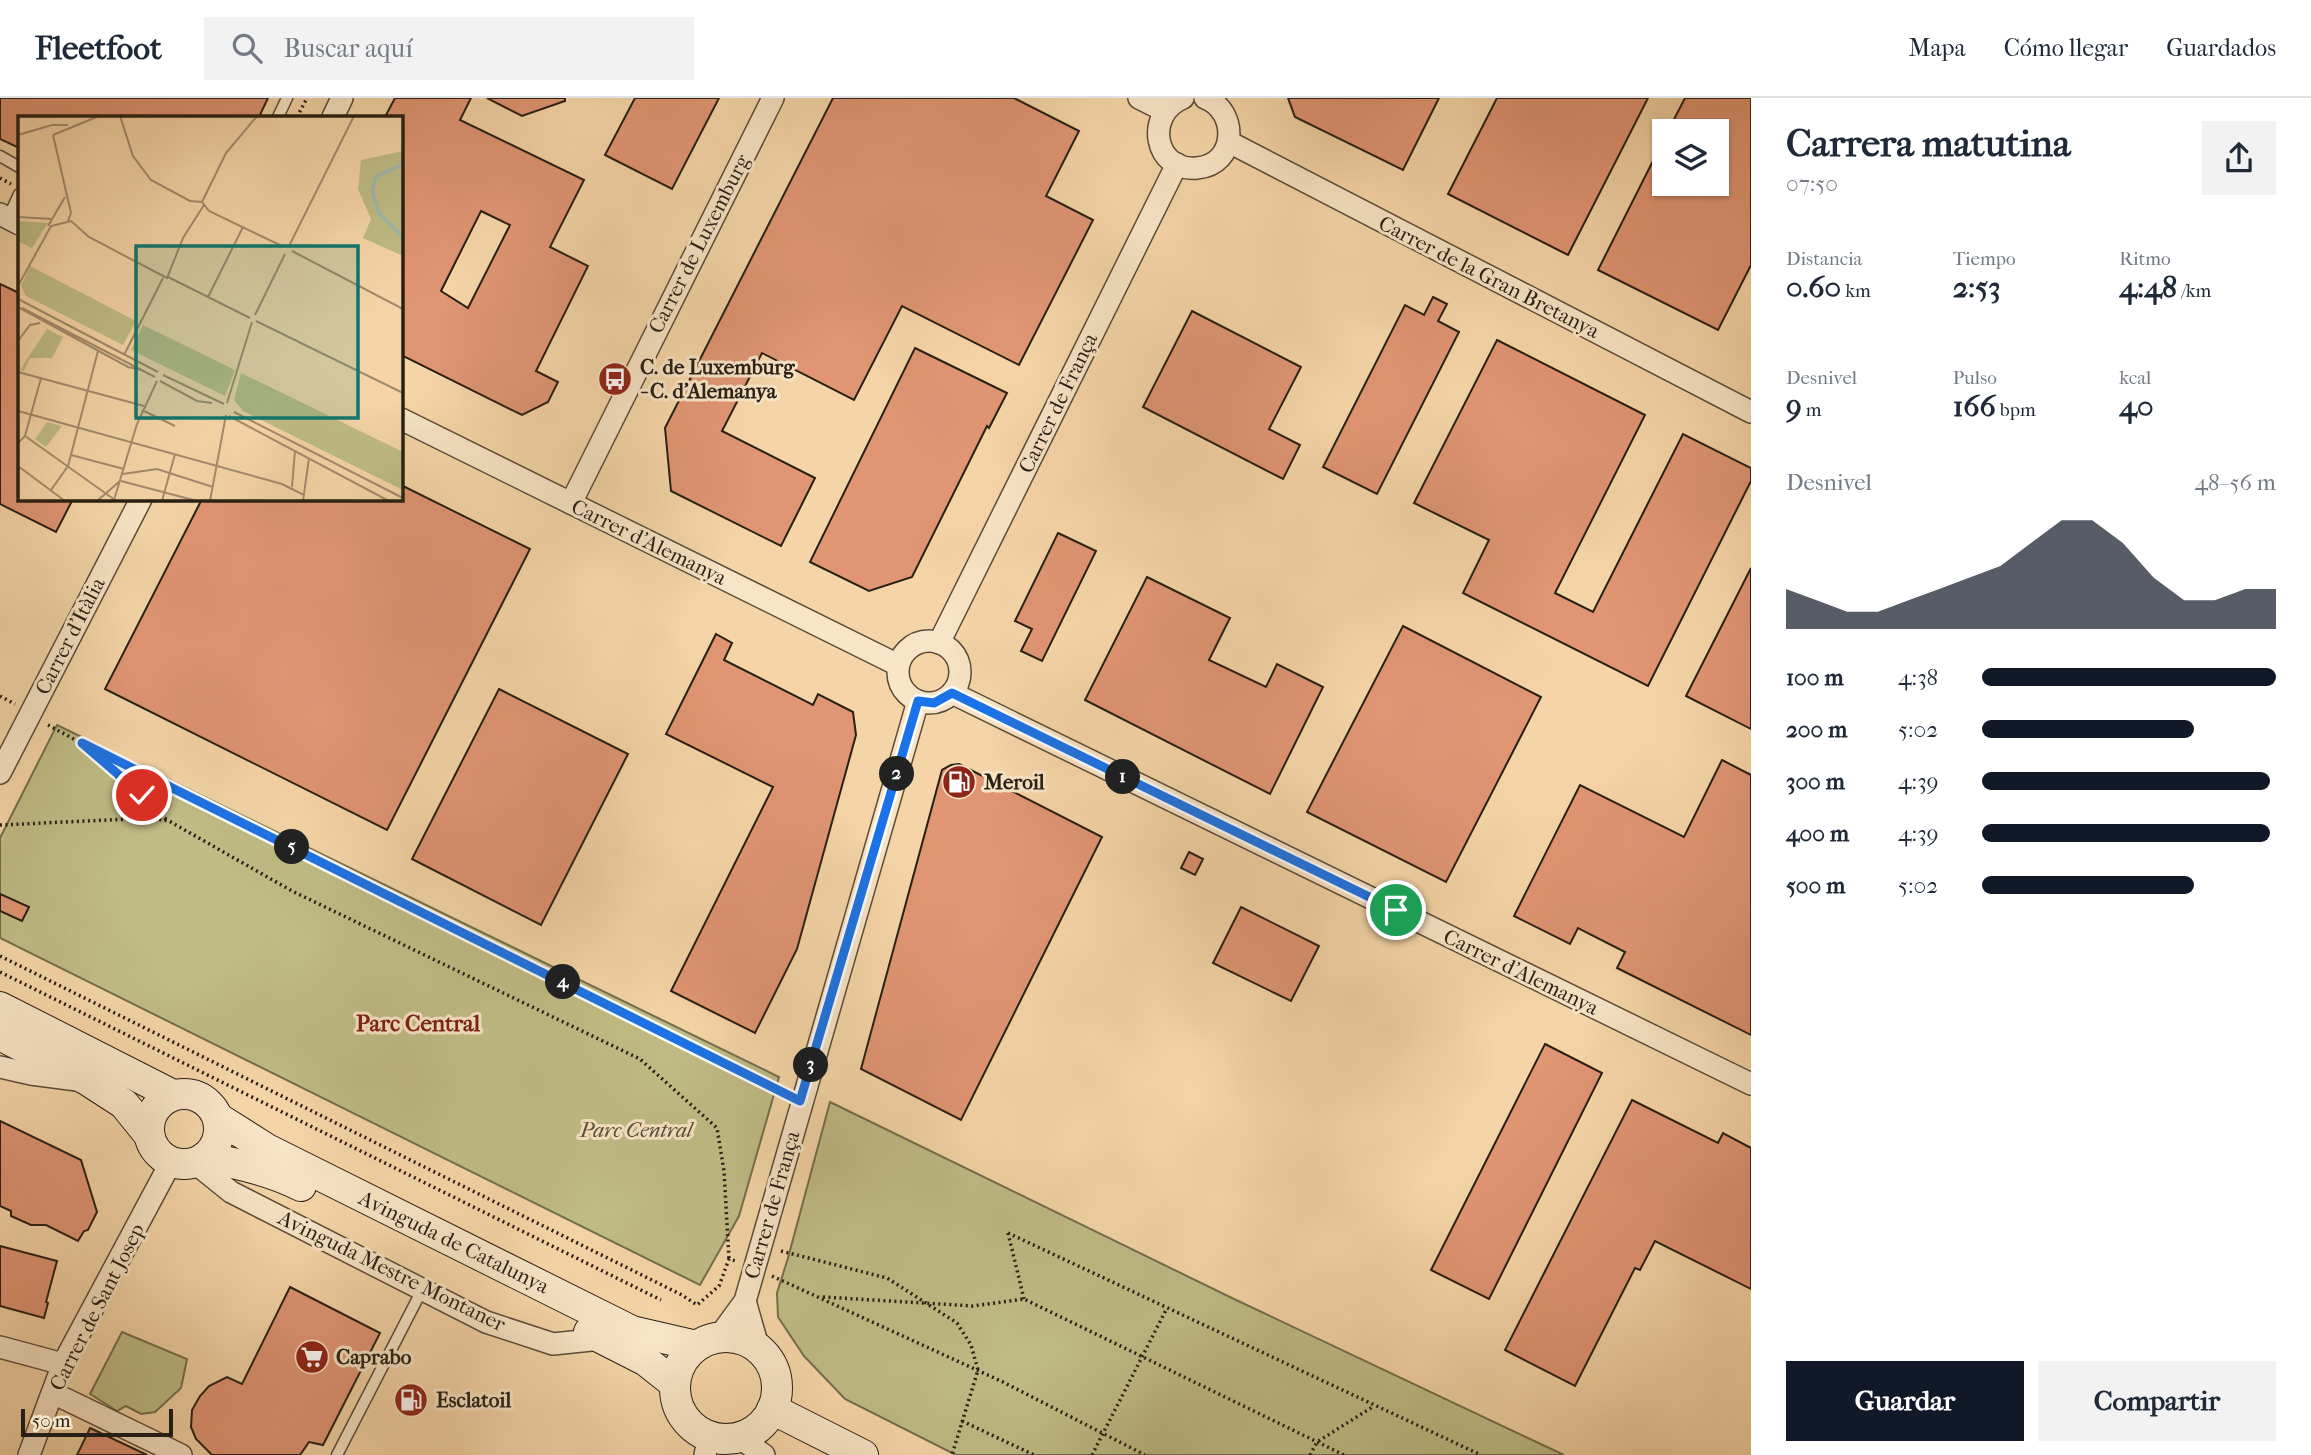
<!DOCTYPE html>
<html lang="es">
<meta charset="utf-8">
<style>
body{margin:0;font-family:"IM FELL French Canon",serif;background:#f2f2f3;color:#1f2937;height:100vh;display:flex;flex-direction:column;font-size:26px;white-space:nowrap}
*{box-sizing:border-box;margin:0}
p{font-size:23px;color:#747a83}
.icon{flex:none;width:38px;height:38px;fill:none;stroke:currentColor;stroke-width:2;stroke-linecap:round;stroke-linejoin:round}
.map{position:relative;flex:1;overflow:hidden}
.panel{display:flex;flex-direction:column;background:#fff;width:560px}
.panel>*{flex:none}
.fabs{position:absolute;left:1652px;top:21px;display:grid;gap:14px}
.fabs a{display:grid;place-items:center;width:77px;height:77px;border-radius:0px;background:#fff;box-shadow:0 2px 5px #0004;font-size:35px}
.scale{position:absolute;left:21px;bottom:18px;width:152px;box-sizing:border-box;padding-left:7px;border:4px solid #281f15;border-top:0;font-size:19px;line-height:24px;white-space:nowrap;color:#281f15;-webkit-text-stroke:5px #f8e4c6;paint-order:stroke}
.pin{position:absolute;display:grid;place-items:center;width:60px;height:60px;color:#fff;margin:-30px;border:4px solid #fff;border-radius:50%;box-shadow:0 2px 7px #0007}
.km{position:absolute;width:35px;height:35px;margin:-18px;border-radius:50%;background:#222;color:#fff;font-size:19px;line-height:35px;text-align:center}
.round{display:grid;place-items:center;flex:none;width:74px;height:74px;border-radius:0px;background:#f2f2f3}
.summary{display:flex;align-items:center;justify-content:space-between;height:119px;padding:0 35px}
h1{font-size:38px;font-weight:700;line-height:52px}
.stats{display:grid;grid-template-columns:repeat(3,1fr);gap:10px;height:119px;padding:7px 35px}
.stats div{display:grid;align-content:center}
.stats b{font-size:30px;font-weight:700}
.stats small{font-size:19px;font-weight:400}
.stats p{font-size:19px}
.chart{height:196px;padding:14px 35px}
.chart p{display:flex;justify-content:space-between}
.chart svg{width:100%;height:126px;margin-top:7px;fill:#111827;opacity:.7}
.cta{display:flex;gap:14px;margin-top:auto;padding:14px 35px}
.cta a{flex:1;height:80px;border-radius:0px;background:#111827;color:#fff;font-size:28px;font-weight:700;line-height:80px;text-align:center}
.cta a+a{background:#f2f2f3;color:#1f2937}
ul{padding:0 35px;list-style:none;font-size:23px}
li{display:grid;grid-template-columns:112px 84px 1fr;align-items:center;height:52px}
li i{height:18px;border-radius:9px;background:#111827}
header{display:flex;align-items:center;gap:42px;box-sizing:border-box;height:98px;padding:0 35px;background:#fff;border-bottom:2px solid #e0e1e3}
header strong{font-size:33px}
nav{display:flex;gap:38px;margin-inline-start:auto;font-size:24px}
.search{width:490px;height:63px;background:#f2f2f3;display:flex;align-items:center;gap:18px;box-sizing:border-box;padding:0 24px;border-radius:0px;color:#747a83;font-size:26px}
main{display:flex;flex:1;min-height:0}
.map>svg:first-child{display:block}
.green{fill:#bfbc85;stroke:#746e4d;stroke-width:2}
.building{fill:#e09573;stroke:#281f15;stroke-width:2;fill-rule:evenodd}
.lines{fill:none;stroke-linecap:round;stroke-linejoin:round}
.lane-casing{stroke:#5b4c3a;stroke-width:13}
.street-casing{stroke:#5b4c3a;stroke-width:24}
.secondary-casing{stroke:#281f15;stroke-width:32}
.path{stroke:#281f15;stroke-width:3.5;stroke-dasharray:2 3.5;stroke-linecap:butt}
.lane{stroke:#f8e4c6;stroke-width:10}
.street{stroke:#f8e4c6;stroke-width:21}
.secondary{stroke:#f8e4c6;stroke-width:30}
.route-casing{stroke:#fff;stroke-width:14}
.route{stroke:#1a73e8;stroke-width:9}
.labels{text-anchor:middle;stroke-width:6;stroke-linejoin:round;paint-order:stroke}
.street-label{font-size:21px;fill:#281f15;stroke:#f8e4c6}
.poi-label{font-size:21px;font-weight:bold;fill:#281f15;stroke:#f8e4c6;text-anchor:start}
.park-label{font-size:21px;font-style:italic;fill:#554e37;stroke:#f8e4c6}
.neighbourhood-label{font-size:23px;font-weight:bold;fill:#7a1f14;stroke:#f8e4c6}
.inset-river{fill:none;stroke:#9db8ad;stroke-width:3.5}
.inset-road{fill:none;stroke:#a38c6d;stroke-width:2}
.view{fill:#0f766e;fill-opacity:0.15;stroke:#0f766e;stroke-width:3.5}
.inset-edge{fill:none;stroke:#281f15;stroke-width:3.5}
</style>
<header>
<strong>Fleetfoot</strong>
<div class="search"><svg class="icon" aria-label="search" viewBox="0 0 24 24"><circle cx="10" cy="10" r="6"/><path d="M15 15l6 6"/></svg>Buscar aquí</div>
<nav><a>Mapa</a><a>Cómo llegar</a><a>Guardados</a></nav>
</header>
<main>
<div class="map">
<svg width="1751" height="1357" viewBox="0 0 1751 1357">
<rect width="100%" height="100%" fill="#f5d5a7"/>
<filter id="stains"><feTurbulence type="fractalNoise" baseFrequency=".00286" numOctaves="4"/><feColorMatrix values="0 0 0 0 .2 0 0 0 0 .09 0 0 0 0 .02 0 0 0 .5 -.17"/></filter>
<radialGradient id="worn" r=".72"><stop offset=".6" stop-color="#630" stop-opacity="0"/><stop offset="1" stop-color="#630" stop-opacity=".3"/></radialGradient>
<g class="green">
<polygon points="57,627 779,979 739,1118 700,1187 0,840 0,740"/>
<polygon points="830,1004 1234,1201 1564,1357 956,1357 845,1301 804,1258 778,1219 777,1195 788,1160"/>
<polygon points="122,1234 187,1261 181,1290 155,1314 141,1316 126,1308 117,1313 90,1296"/>
</g>
<g class="building">
<polygon points="0,0 268,0 259,19 19,19 19,50 0,41"/>
<path d="M 395,0 L 471,0 L 460,22 L 584,82 L 550,149 L 588,168 L 536,273 L 558,284 L 548,304 L 522,317 L 401,257 L 401,19 L 385,19 ZM 481,113 L 510,127 L 468,210 L 441,193 Z"/>
<polygon points="487,0 565,0 565,3 522,18"/>
<polygon points="635,0 719,0 672,91 605,57"/>
<polygon points="833,0 1014,0 1079,33 1046,98 1093,122 1019,267 902,208 854,302 762,255 722,333 815,380 781,448 671,393 665,330"/>
<polygon points="1288,0 1439,0 1403,72 1295,19"/>
<polygon points="1497,0 1648,0 1568,157 1448,96"/>
<polygon points="1685,0 1751,0 1751,167 1718,232 1598,172 1664,41 1664,86 1717,86 1717,33 1668,33"/>
<polygon points="0,186 19,195 19,401 73,401 56,434 0,406"/>
<polygon points="1433,199 1447,206 1438,223 1459,234 1377,396 1323,369 1405,207 1424,217"/>
<polygon points="1192,213 1301,269 1269,331 1300,347 1283,381 1143,309"/>
<polygon points="1497,242 1645,317 1555,495 1593,514 1683,336 1751,370 1751,383 1648,588 1463,495 1489,442 1414,405"/>
<polygon points="915,250 1007,295 989,330 987,328 912,479 869,493 810,464"/>
<polygon points="401,387 530,451 387,732 105,591 202,401 401,401"/>
<polygon points="1058,435 1096,453 1042,563 1021,553 1032,531 1015,523"/>
<polygon points="1751,470 1751,631 1686,598"/>
<polygon points="1147,479 1230,520 1209,562 1266,589 1277,566 1323,589 1270,696 1085,602"/>
<polygon points="1403,528 1541,599 1446,784 1307,714"/>
<polygon points="716,536 732,545 724,562 813,607 818,596 853,614 856,637 797,851 755,935 671,893 773,689 666,636"/>
<polygon points="499,591 628,656 541,827 412,761"/>
<polygon points="1722,662 1751,677 1751,937 1617,870 1625,854 1578,830 1570,846 1514,818 1580,687 1684,739"/>
<polygon points="959,666 1102,739 961,1022 861,971 942,672 951,667"/>
<polygon points="1189,754 1203,761 1195,777 1181,770"/>
<polygon points="0,796 29,809 22,823 0,813"/>
<polygon points="1241,809 1319,848 1291,903 1213,865"/>
<polygon points="1545,946 1602,975 1489,1201 1431,1172"/>
<polygon points="1632,1002 1718,1045 1723,1035 1751,1050 1751,1191 1655,1143 1640,1172 1635,1170 1575,1288 1505,1252"/>
<polygon points="0,1023 81,1062 97,1114 88,1132 84,1133 78,1143 46,1127 31,1127 11,1118 11,1113 0,1108"/>
<polygon points="0,1148 57,1163 46,1204 48,1205 44,1220 0,1208"/>
<polygon points="290,1189 380,1235 323,1347 309,1344 300,1357 212,1357 196,1341 191,1329 192,1312 200,1298 209,1288 227,1279 242,1286"/>
<polygon points="90,1330 147,1357 77,1357"/>
</g>
<g class="lines">
<g class="lane-casing">
<g id="lane">
<polyline points="278,19 287,0"/>
<polyline points="0,58 19,69"/>
<polyline points="8,120 19,96"/>
<polyline points="337,1357 422,1192"/>
</g>
</g>
<g class="street-casing">
<g id="street">
<polyline points="1139,0 1165,13"/>
<path d="M 1183,0 C 1144,16 1154,74 1197,70 C 1237,67 1239,13 1205,0"/>
<polyline points="333,19 342,0"/>
<polyline points="1229,44 1751,314"/>
<polyline points="0,116 19,126"/>
<polyline points="401,321 898,567"/>
<polyline points="571,405 773,0"/>
<circle cx="929" cy="574" r="31"/>
<polyline points="939,545 1177,66"/>
<polyline points="952,595 1751,986"/>
<polyline points="0,675 141,401"/>
<polyline points="0,969 31,976 77,982"/>
<polyline points="195,1065 231,1094 486,1224 553,1246 601,1241"/>
<polyline points="745,1203 759,1252"/>
<polyline points="718,1240 745,1203 918,603"/>
<polyline points="0,1249 63,1266"/>
<polyline points="53,1295 181,1357"/>
<polyline points="738,1339 764,1357"/>
<polyline points="29,1357 63,1266 171,1064"/>
<polyline points="705,1357 709,1338"/>
</g>
</g>
<g class="secondary-casing">
<g id="secondary">
<polyline points="0,909 173,997"/>
<polyline points="0,937 87,982 124,1006 149,1037"/>
<circle cx="184" cy="1031" r="35"/>
<polyline points="218,1020 267,1051 632,1233 697,1248"/>
<path d="M 205,1059 C 239,1066 271,1073 301,1088"/>
<polyline points="589,1234 646,1263 675,1286"/>
<circle cx="726" cy="1290" r="51"/>
<polyline points="772,1311 863,1357"/>
</g>
</g>
<g class="path">
<polyline points="297,19 307,0"/>
<polyline points="0,80 11,86"/>
<polyline points="0,598 15,606"/>
<polyline points="48,627 81,645"/>
<polyline points="82,645 785,995"/>
<polyline points="87,650 167,722"/>
<polyline points="0,727 151,720 169,723 292,793 640,961 717,1030 724,1073 729,1161"/>
<polyline points="0,858 682,1197 697,1207 719,1188 729,1161 736,1163"/>
<polyline points="0,874 661,1202"/>
<polyline points="1008,1135 1481,1357"/>
<polyline points="1008,1135 1024,1201"/>
<polyline points="781,1153 887,1180 957,1225 971,1247 978,1272 952,1357"/>
<polyline points="772,1178 1003,1284 1145,1357"/>
<polyline points="823,1199 973,1208 1024,1201 1344,1357"/>
<polyline points="962,1323 1034,1357"/>
<polyline points="1092,1357 1167,1210"/>
<polyline points="1310,1357 1317,1344 1374,1308"/>
</g>
<use href="#lane" class="lane"/>
<use href="#street" class="street"/>
<use href="#secondary" class="secondary"/>
</g>
<g class="lines">
<g class="route-casing">
<polyline id="route" points="142,697 82,645 800,1003 918,603 934,605 952,595 1396,812"/>
</g>
<use href="#route" class="route"/>
</g>
<defs>
<g id="bus-disc" transform="scale(1.75)"><circle r="9.5" fill="#8f2418" stroke="#f8e4c6"/><path d="M-5-6H5V4H4V6H2V4H-2V6H-4V4H-5ZM-3.5-4V0h7V-4ZM-3.5 1.2v1.5H-2V1.2ZM2 1.2v1.5H3.5V1.2Z" fill="#fff"/></g>
<g id="fuel-disc" transform="scale(1.75)"><circle r="9.5" fill="#8f2418" stroke="#f8e4c6"/><path d="M-5.5-6h7V0h2V4h1.3V-2.5L3-4.5l.8-.8L6-3V5H2.5V1h-1V6h-7ZM-4.2-4.7v3.2H.2V-4.7Z" fill="#fff"/></g>
<g id="supermarket-disc" transform="scale(1.75)"><circle r="9.5" fill="#8f2418" stroke="#f8e4c6"/><path d="M-6-5.5h2.5l.6 2H6L4.5 2H-2.5L-4.4-4H-6ZM-1.5 3.2a1.3 1.3 0 1 0 .1 0ZM3 3.2a1.3 1.3 0 1 0 .1 0Z" fill="#fff"/></g>
</defs>
<g fill-rule="evenodd">
<use href="#bus-disc" x="615" y="281"/>
<use href="#fuel-disc" x="959" y="684"/>
<use href="#supermarket-disc" x="312" y="1259"/>
<use href="#fuel-disc" x="411" y="1302"/>
</g>
<g class="labels">
<g class="street-label">
<text transform="translate(699 146) rotate(-63)" y="7">Carrer de Luxemburg</text>
<text transform="translate(1489 179) rotate(27)" y="7">Carrer de la Gran Bretanya</text>
<text transform="translate(1058 305) rotate(-64)" y="7">Carrer de França</text>
<text transform="translate(649 444) rotate(26)" y="7">Carrer d'Alemanya</text>
<text transform="translate(70 538) rotate(-63)" y="7">Carrer d'Itàlia</text>
<text transform="translate(1521 874) rotate(26)" y="7">Carrer d'Alemanya</text>
<text transform="translate(772 1107) rotate(-74)" y="7">Carrer de França</text>
<text transform="translate(454 1144) rotate(26)" y="7">Avinguda de Catalunya</text>
<text transform="translate(392 1173) rotate(26)" y="7">Avinguda Mestre Montaner</text>
<text transform="translate(97 1209) rotate(-63)" y="7">Carrer de Sant Josep</text>
</g>
<g class="poi-label">
<text x="640" y="276">C. de Luxemburg<tspan x="640" dy="24">- C. d'Alemanya</tspan></text>
<text x="984" y="691">Meroil</text>
<text x="336" y="1266">Caprabo</text>
<text x="436" y="1309">Esclatoil</text>
</g>
<g class="park-label">
<text x="636" y="1039">Parc Central</text>
</g>
<g class="neighbourhood-label">
<text x="418" y="933">Parc Central</text>
</g>
</g>
<g transform="translate(18 18)">
<rect width="385" height="385" fill="#f5d5a7"/>
<path d="M 385,35 L 385,140 L 345,122 L 353,103 L 340,73 L 343,44 ZM 0,105 L 30,107 L 14,132 L 0,125 ZM 12,150 L 118,205 L 105,229 L 8,180 L 3,170 ZM 125,209 L 217,254 L 207,280 L 113,234 ZM 29,213 L 45,221 L 34,242 L 12,242 L 6,255 L 2,254 ZM 223,257 L 385,336 L 385,374 L 225,295 L 216,284 ZM 29,306 L 44,310 L 28,331 L 17,323 Z" fill="#bfbc85"/>
<path class="inset-river" d="M 385,48 L 358,61 L 354,74 L 361,97 L 385,121"/>
<path class="inset-road" d="M 102,0 L 115,40 L 133,64 L 172,85 L 184,86 L 191,95 L 266,131M 0,19 L 34,9 L 50,9M 35,19 L 53,97 L 50,105M 35,19 L 81,0M 184,86 L 208,37 L 239,0M 0,101 L 34,103M 30,110 L 47,81M 271,130 L 336,0M 274,135 L 385,193M 150,161 L 232,202M 0,170 L 33,110 L 53,105 L 71,121 L 149,162 L 165,122 L 186,89M 190,181 L 225,111M 0,183 L 140,256M 0,191 L 110,251 L 124,254M 4,192 L 137,261M 237,199 L 267,138M 238,205 L 385,277M 0,225 L 12,209 L 22,207M 106,239 L 145,162M 0,256 L 126,290M 145,259 L 206,288M 142,265 L 179,285 L 194,287M 209,287 L 234,206M 124,294 L 157,310M 0,295 L 264,368 L 286,379M 216,296 L 385,382M 211,300 L 371,385M 7,320 L 97,384M 0,327 L 7,320 L 23,262M 53,339 L 106,353M 0,350 L 47,385M 105,358 L 139,353 L 195,371M 103,365 L 179,385M 274,371 L 277,335M 33,374 L 50,350 L 80,235M 96,384 L 119,308 L 139,265M 79,385 L 102,365M 144,385 L 157,338M 192,385 L 208,299M 285,385 L 291,342"/>
<path class="view" d="M 118,130 L 340,130 L 340,302 L 118,302 Z"/>
<rect width="385" height="385" class="inset-edge"/>
</g>
<rect width="100%" height="100%" filter="url(#stains)"/>
<rect width="100%" height="100%" fill="url(#worn)"/>
</svg>
<div class="fabs">
<a><svg class="icon" aria-label="layers" viewBox="0 0 24 24"><path d="M12 4l9 5-9 5-9-5zM3 14l9 5 9-5"/></svg></a>
</div>
<div class="scale">50 m</div>
<div class="pin" style="left:1396px;top:812px;background:#1e9e55"><svg class="icon" aria-label="arrive" viewBox="0 0 24 24"><path d="M6 21V4h12l-3 4 3 4H6"/></svg></div>
<div class="pin" style="left:142px;top:697px;background:#d93025"><svg class="icon" aria-label="check" viewBox="0 0 24 24"><path d="M5 12l5 5 9-10"/></svg></div>
<b class="km" style="left:1123px;top:679px">1</b>
<b class="km" style="left:897px;top:676px">2</b>
<b class="km" style="left:811px;top:967px">3</b>
<b class="km" style="left:563px;top:884px">4</b>
<b class="km" style="left:292px;top:749px">5</b>
</div>
<section class="panel">
<div class="summary"><div><h1>Carrera matutina</h1><p>07:50</p></div><a class="round"><svg class="icon" aria-label="share" viewBox="0 0 24 24"><path d="M12 15V3M7 8l5-5 5 5M5 13v7h14v-7"/></svg></a></div>
<div class="stats">
<div><p>Distancia</p><b>0.60<small> km</small></b></div>
<div><p>Tiempo</p><b>2:53</b></div>
<div><p>Ritmo</p><b>4:48<small> /km</small></b></div>
</div>
<div class="stats">
<div><p>Desnivel</p><b>9<small> m</small></b></div>
<div><p>Pulso</p><b>166<small> bpm</small></b></div>
<div><p>kcal</p><b>40</b></div>
</div>
<div class="chart"><p><span>Desnivel</span>48–56 m</p>
<svg viewBox="0 0 160 44" preserveAspectRatio="none"><path d="M0 44V30L10 34L20 38L30 38L40 34L50 30L60 26L70 22L80 14L90 6L100 6L110 14L120 26L130 34L140 34L150 30L160 30V44z"/></svg>
</div>
<ul>
<li><b>100 m</b>4:38<i style="width:100%"></i></li>
<li><b>200 m</b>5:02<i style="width:72%"></i></li>
<li><b>300 m</b>4:39<i style="width:98%"></i></li>
<li><b>400 m</b>4:39<i style="width:98%"></i></li>
<li><b>500 m</b>5:02<i style="width:72%"></i></li>
</ul>
<div class="cta"><a>Guardar</a><a>Compartir</a></div>
</section>
</main>
